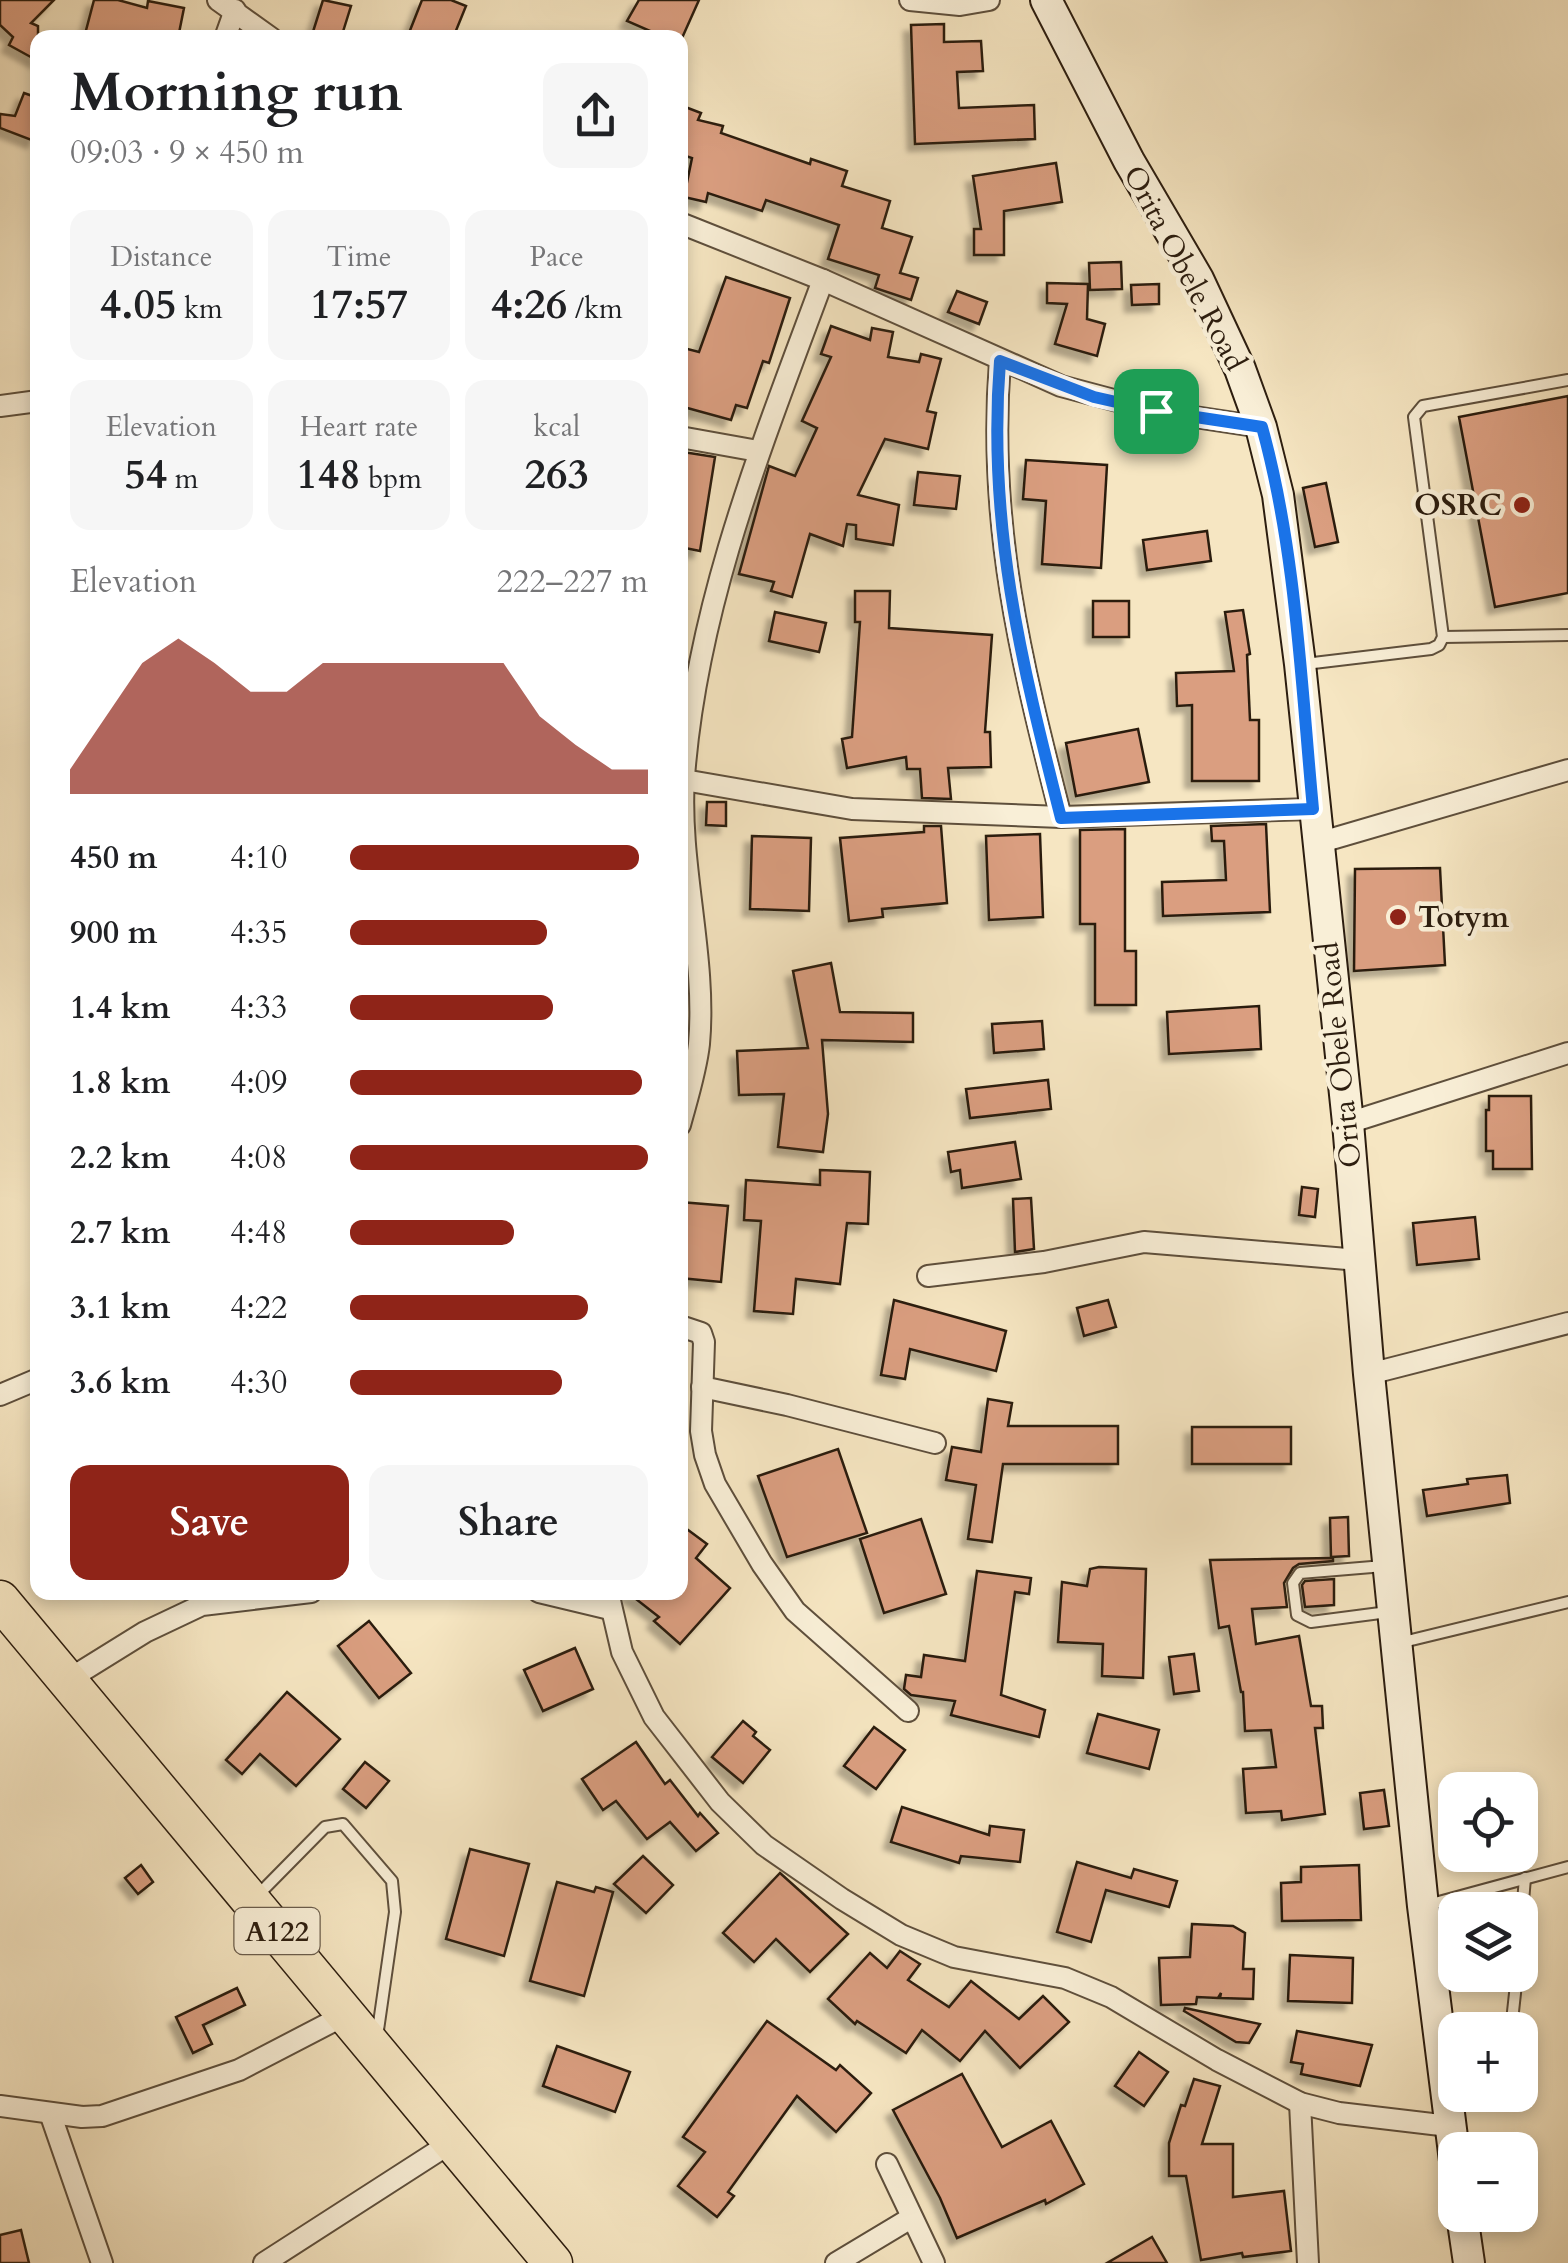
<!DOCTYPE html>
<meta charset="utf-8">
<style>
body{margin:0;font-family:Cardo,serif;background:#f6f6f6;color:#202124;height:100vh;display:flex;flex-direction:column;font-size:38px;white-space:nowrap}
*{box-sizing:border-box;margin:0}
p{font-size:32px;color:#757577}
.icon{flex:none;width:55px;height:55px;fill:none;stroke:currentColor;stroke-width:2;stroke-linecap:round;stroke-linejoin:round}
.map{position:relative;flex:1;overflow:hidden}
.drawer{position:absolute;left:30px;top:30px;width:658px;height:1570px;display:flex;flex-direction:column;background:#fff;border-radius:20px;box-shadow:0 5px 15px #0003}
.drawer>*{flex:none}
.buttons{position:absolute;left:1438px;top:1772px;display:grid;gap:20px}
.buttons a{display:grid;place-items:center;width:100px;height:100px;border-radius:20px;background:#fff;box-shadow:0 5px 15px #0003;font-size:50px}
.pin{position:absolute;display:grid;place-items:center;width:85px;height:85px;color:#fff;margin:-42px;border-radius:20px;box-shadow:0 5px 15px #0006}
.round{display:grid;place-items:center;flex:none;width:105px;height:105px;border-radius:20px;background:#f6f6f6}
.headline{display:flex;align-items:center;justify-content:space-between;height:170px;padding:0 40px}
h1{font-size:55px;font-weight:700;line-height:75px}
.metrics{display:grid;grid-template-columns:repeat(3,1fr);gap:15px;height:170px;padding:10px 40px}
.metrics div{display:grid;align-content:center;border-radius:20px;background:#f6f6f6;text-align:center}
.metrics b{font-size:42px;font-weight:700}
.metrics small{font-size:28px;font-weight:400}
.metrics p{font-size:28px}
.chart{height:280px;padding:20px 40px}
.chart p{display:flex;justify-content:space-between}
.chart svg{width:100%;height:180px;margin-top:10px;fill:#8f2418;opacity:.7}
.cta{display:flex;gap:20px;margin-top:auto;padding:20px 40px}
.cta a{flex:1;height:115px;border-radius:20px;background:#8f2418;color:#fff;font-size:40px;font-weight:700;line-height:115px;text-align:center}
.cta a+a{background:#f6f6f6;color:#202124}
ul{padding:0 40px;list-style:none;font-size:32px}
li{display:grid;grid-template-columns:160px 120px 1fr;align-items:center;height:75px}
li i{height:25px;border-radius:12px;background:#8f2418}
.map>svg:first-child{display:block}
.building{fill:#da9e80;stroke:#2c1d0f;stroke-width:2.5;filter:url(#shadow)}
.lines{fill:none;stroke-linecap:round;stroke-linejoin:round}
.lane-casing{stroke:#5e4f3c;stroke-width:14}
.street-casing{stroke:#5e4f3c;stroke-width:24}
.secondary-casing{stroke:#2c1d0f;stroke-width:34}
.highway-casing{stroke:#2c1d0f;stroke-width:41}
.lane{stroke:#f9efd7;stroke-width:10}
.street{stroke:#f9efd7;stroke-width:20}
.secondary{stroke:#f9efd7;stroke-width:30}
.highway{stroke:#f6e6c2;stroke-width:38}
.route-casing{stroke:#fff;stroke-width:20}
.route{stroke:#1a73e8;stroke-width:12}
.poi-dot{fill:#8f2418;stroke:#f9efd7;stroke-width:4}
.labels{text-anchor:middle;stroke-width:9;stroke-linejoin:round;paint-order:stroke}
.shield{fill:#f9efd7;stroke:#6a5c4b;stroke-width:2.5}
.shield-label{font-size:28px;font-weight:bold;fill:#2c1d0f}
.street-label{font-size:30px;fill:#2c1d0f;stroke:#f9efd7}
.poi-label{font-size:30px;font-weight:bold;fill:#2c1d0f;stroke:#f9efd7;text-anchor:end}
</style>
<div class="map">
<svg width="1568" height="2263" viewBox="0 0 1568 2263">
<defs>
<filter id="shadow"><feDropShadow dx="-7" dy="7" stdDeviation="2.5" flood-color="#0004"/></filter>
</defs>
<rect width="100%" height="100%" fill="#f6e6c2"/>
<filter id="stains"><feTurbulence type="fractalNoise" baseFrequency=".002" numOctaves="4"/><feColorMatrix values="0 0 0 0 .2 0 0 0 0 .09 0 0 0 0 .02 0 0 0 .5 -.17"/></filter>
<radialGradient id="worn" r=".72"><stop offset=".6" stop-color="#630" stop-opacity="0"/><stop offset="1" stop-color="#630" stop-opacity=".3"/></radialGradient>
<g class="building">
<polygon points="0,0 54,0 31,23 38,26 38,61 9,45 13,37 0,25"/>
<polygon points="94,0 118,0 147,8 148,1 184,8 178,38 84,38"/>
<polygon points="323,0 351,6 341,38 311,38"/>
<polygon points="422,0 451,0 466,6 453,38 407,38"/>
<polygon points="639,0 699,0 682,38 666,38 627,21"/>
<polygon points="944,24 944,42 981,41 983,71 957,72 959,108 1034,105 1035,139 915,144 911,25"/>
<polygon points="24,93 38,98 38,132 34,141 0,128 0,114 15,116"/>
<polygon points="680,105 701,113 698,120 723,126 721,133 810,164 811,159 847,171 842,186 890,201 882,228 912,237 900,273 918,278 911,300 875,288 879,275 828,259 839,225 766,200 762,211 708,193 706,202 684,197 692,158 680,154"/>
<polygon points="1056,163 1062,202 1004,211 1004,255 974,255 974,229 981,229 973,176"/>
<polygon points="1121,262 1122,289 1090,290 1089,263"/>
<polygon points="726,277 790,298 769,363 763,361 747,408 736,405 731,420 680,406 680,347 699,352"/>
<polygon points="1047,283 1088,284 1087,319 1105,324 1097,356 1055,344 1067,304 1047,303"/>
<polygon points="1159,284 1159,304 1132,305 1131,285"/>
<polygon points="957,291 987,302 979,324 948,312"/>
<polygon points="831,326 870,340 872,328 893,332 888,357 919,362 921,354 941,359 927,411 936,413 928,449 885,439 858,495 899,505 893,545 856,539 856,525 847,524 843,546 810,534 792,597 771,591 774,582 739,574 769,466 795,476 817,428 802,421 831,357 821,354"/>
<polygon points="1568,396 1568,593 1495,607 1459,417"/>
<polygon points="683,452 715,457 700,551 680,547"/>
<polygon points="1026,460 1107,465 1101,568 1042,564 1046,501 1023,499"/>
<polygon points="918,472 960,476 956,509 914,505"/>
<polygon points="1326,483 1338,542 1315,547 1303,488"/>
<polygon points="1207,531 1211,561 1147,570 1143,540"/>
<polygon points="855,591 890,591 889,628 992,635 985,732 990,732 991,767 948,768 951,799 922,798 920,769 907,769 906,757 847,768 842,739 852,737 860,622 855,622"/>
<rect x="1093" y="601" width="36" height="36"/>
<polygon points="1243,610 1250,654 1247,655 1250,720 1259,720 1259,781 1192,781 1192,705 1177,706 1176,673 1234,671 1225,612"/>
<polygon points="775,612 826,623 819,652 769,641"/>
<polygon points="1138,729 1149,782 1076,796 1066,743"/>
<polygon points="707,802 726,802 726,826 706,825"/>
<polygon points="1266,824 1270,912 1163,916 1162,882 1226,880 1224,841 1212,841 1211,826"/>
<polygon points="924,826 941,826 947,903 882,909 883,917 849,921 840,838 924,832"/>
<polygon points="1125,829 1125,951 1136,951 1136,1005 1095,1005 1095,924 1080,924 1080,830"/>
<polygon points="1040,834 1043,917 989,920 986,836"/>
<polygon points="752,836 811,838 809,911 750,909"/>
<polygon points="1440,868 1445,965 1354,971 1355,869"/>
<polygon points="831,963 840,1012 913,1013 913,1042 822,1040 828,1114 823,1152 778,1147 784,1094 739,1095 737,1051 808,1048 793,971"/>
<polygon points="1259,1006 1261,1049 1169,1054 1167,1012"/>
<polygon points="1042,1021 1044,1049 994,1053 992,1024"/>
<polygon points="1048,1080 1051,1109 970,1118 966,1089"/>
<polygon points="1489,1096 1531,1096 1532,1169 1493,1169 1493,1151 1486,1151 1486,1110 1489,1110"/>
<polygon points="1015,1142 1021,1179 962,1188 960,1170 951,1172 948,1152"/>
<polygon points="820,1170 870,1172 868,1224 847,1223 840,1284 796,1279 793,1314 754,1311 761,1221 744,1220 746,1180 820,1185"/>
<polygon points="1302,1187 1318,1189 1315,1217 1299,1215"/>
<polygon points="1031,1198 1034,1249 1015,1252 1013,1199"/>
<polygon points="680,1202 728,1206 721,1282 680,1278"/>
<polygon points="1475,1217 1479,1259 1417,1265 1413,1223"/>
<polygon points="894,1300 1006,1331 996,1371 910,1349 905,1379 881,1375"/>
<polygon points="1108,1300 1116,1327 1084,1336 1077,1308"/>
<polygon points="988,1399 1012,1403 1008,1426 1118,1426 1118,1464 1003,1464 992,1542 968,1539 976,1485 946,1480 952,1447 981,1452"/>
<rect x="1192" y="1427" width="99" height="37"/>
<polygon points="838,1449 867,1533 787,1557 758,1476"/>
<polygon points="1507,1475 1510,1503 1427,1516 1423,1490 1468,1484 1467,1479"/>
<polygon points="1348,1517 1349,1556 1331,1557 1330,1518"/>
<polygon points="921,1519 946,1594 884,1613 860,1539"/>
<polygon points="680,1524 707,1544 696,1558 730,1588 680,1644 654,1621 659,1617 627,1592 680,1592"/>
<polygon points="1333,1558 1333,1561 1299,1564 1293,1568 1284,1583 1287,1607 1252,1609 1256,1644 1299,1636 1311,1706 1322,1706 1323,1728 1315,1728 1325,1814 1282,1820 1281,1811 1246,1813 1243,1769 1276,1767 1271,1730 1245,1731 1243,1692 1241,1692 1229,1626 1219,1628 1210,1560"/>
<polygon points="1099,1567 1146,1569 1143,1678 1102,1676 1103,1644 1058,1642 1062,1582 1087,1586 1090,1569"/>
<polygon points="977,1571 1031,1578 1029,1594 1015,1592 1001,1695 1045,1710 1039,1737 951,1715 955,1701 911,1695 904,1689 906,1675 921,1677 924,1655 965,1661"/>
<polygon points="1334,1579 1334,1605 1305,1607 1302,1585 1305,1581"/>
<polygon points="369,1621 411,1673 379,1698 338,1646"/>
<polygon points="575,1648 593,1689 543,1711 524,1670"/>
<polygon points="1194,1654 1199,1691 1174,1694 1169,1657"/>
<polygon points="287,1692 340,1739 296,1786 260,1754 242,1774 226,1760"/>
<polygon points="1098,1714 1159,1730 1149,1769 1087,1753"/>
<polygon points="743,1721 756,1732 753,1736 770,1750 743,1783 712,1757"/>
<polygon points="874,1727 905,1750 876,1789 844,1766"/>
<polygon points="636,1742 665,1784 670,1780 698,1816 700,1813 718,1833 696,1851 670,1822 647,1839 616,1801 603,1810 582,1779"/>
<polygon points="365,1762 389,1781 366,1808 343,1789"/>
<polygon points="1384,1790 1389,1826 1364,1829 1360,1793"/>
<polygon points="902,1807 989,1835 990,1826 1024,1830 1020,1862 961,1856 959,1863 891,1842"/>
<polygon points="470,1849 529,1864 504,1956 446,1939"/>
<polygon points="643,1856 673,1885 646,1913 614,1884"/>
<polygon points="1077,1862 1131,1878 1134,1869 1177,1881 1169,1907 1106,1890 1091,1942 1057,1932"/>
<polygon points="141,1865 153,1882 138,1894 125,1878"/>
<polygon points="1359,1865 1361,1920 1282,1921 1281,1883 1301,1882 1301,1867"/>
<polygon points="780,1873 848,1934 810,1972 776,1939 754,1962 723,1933"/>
<polygon points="557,1882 594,1892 596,1887 613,1892 584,1996 530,1981"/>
<polygon points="1192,1924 1233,1926 1245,1933 1243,1969 1254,1969 1253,1999 1220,1998 1221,1993 1218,1998 1197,1997 1196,2004 1161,2005 1159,1958 1190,1957"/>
<polygon points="900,1951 920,1964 908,1980 949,2007 971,1981 1019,2019 1043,1996 1069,2022 1020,2068 985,2031 960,2061 922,2030 906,2053 857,2021 855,2024 828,1999 870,1953 887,1968"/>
<polygon points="1290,1955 1353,1958 1352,2003 1288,2001"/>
<polygon points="237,1988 245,2005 203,2025 212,2044 193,2053 176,2017"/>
<polygon points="1185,2008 1260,2024 1249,2043 1236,2042 1184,2011"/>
<polygon points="767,2021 836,2070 840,2065 871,2093 836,2132 797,2096 728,2192 734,2196 717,2217 678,2186 705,2152 683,2137"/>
<polygon points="1297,2031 1372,2045 1360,2086 1301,2074 1303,2064 1291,2062"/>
<polygon points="557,2046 630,2072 615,2112 543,2086"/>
<polygon points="1139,2052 1168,2072 1144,2106 1115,2086"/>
<polygon points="962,2074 1002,2147 1051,2121 1084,2184 1046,2204 1045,2200 957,2238 940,2198 893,2110"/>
<polygon points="1194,2079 1220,2086 1202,2144 1233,2144 1233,2197 1284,2191 1291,2251 1243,2257 1242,2253 1201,2260 1186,2176 1169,2176 1169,2143 1181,2105 1185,2106"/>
<polygon points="21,2230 29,2263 0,2263 0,2235"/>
<polygon points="1152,2237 1167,2263 1107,2263"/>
</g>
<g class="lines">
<g class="lane-casing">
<g id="lane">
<polyline points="1443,637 1568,635"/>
<polyline points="1305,664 1431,649 1439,645 1443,637 1414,417 1423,406 1568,380"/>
<polyline points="1384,1566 1300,1573 1293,1583 1297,1615 1311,1622 1388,1612"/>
<polyline points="1399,1643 1568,1602"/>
<polyline points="257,1896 325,1827 343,1824 392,1881 395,1912 377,2037"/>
<polyline points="1424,1906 1568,1867"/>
<polyline points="1520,1937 1525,1878"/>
<polyline points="1511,2030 1517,1975"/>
</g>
</g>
<g class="street-casing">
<g id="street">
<polyline points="218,0 271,38"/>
<polyline points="910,0 960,5 989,0"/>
<polyline points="225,38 235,10"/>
<polyline points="680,223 823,280 1061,386 1155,411 1261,427"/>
<path d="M 1000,361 C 987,524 1021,661 1061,817"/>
<polyline points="0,406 38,401"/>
<polyline points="680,437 758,451"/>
<polyline points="684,780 852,809 1061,817 1313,809"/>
<polyline points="1318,843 1568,770"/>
<polyline points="1348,1123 1568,1053"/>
<path d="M 680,1125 C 687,1099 696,1071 699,1044 C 707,957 678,865 684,777 C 697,604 763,442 823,280"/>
<polyline points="928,1276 1044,1262 1144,1242 1359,1260"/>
<polyline points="680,1326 701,1333 704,1342 701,1431 705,1455 715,1484 762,1564 795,1611 908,1711"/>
<polyline points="1369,1374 1568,1323"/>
<polyline points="702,1387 787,1405 935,1443"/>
<polyline points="0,1395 38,1379"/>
<polyline points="539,1592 610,1609"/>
<polyline points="608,1592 622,1652 654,1717 720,1802 764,1845 842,1899 901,1935 954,1957 1065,1978 1111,1997 1217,2060 1300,2103 1339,2113 1449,2126"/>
<polyline points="66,1681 145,1632 202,1605 311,1592"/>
<polyline points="1300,2103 1308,2263"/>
<polyline points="0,2106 82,2117 102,2116 239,2070 347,2014"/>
<polyline points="50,2113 102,2263"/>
<polyline points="887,2164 934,2263"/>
<polyline points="264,2263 452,2142"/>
<polyline points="836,2263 911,2218"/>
</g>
</g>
<g class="secondary-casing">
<g id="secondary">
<polyline points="1046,0 1129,161 1198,279 1240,369 1261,427 1278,495 1300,664 1348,1123 1369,1374 1423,1906 1455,2161"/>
<polyline points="1462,2215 1469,2263"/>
</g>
</g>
<g class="highway-casing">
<polyline id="highway" points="0,1600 553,2263"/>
</g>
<use href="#lane" class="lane"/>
<use href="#street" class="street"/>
<use href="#secondary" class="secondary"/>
<use href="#highway" class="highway"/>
</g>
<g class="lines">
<g class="route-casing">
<path id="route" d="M 1000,361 L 1094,397 L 1156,411 L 1262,427 C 1296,550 1301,682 1313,809 L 1061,818 C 1021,661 987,524 1000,361 Z"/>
</g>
<use href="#route" class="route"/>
</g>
<g class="poi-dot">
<circle cx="1522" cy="505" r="10"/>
<circle cx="1398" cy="917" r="10"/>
</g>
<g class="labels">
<rect class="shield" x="234.5" y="1908" width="85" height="46" rx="8"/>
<g class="shield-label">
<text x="277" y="1941">A122</text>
</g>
<g class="street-label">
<text transform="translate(1185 268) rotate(62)" y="10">Orita Obele Road</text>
<text transform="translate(1339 1055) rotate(-96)" y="10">Orita Obele Road</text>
</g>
<g class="poi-label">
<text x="1502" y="515">OSRC</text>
<text x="1418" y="927" text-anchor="start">Totym</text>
</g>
</g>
<rect width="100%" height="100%" filter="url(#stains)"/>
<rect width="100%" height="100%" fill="url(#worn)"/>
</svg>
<div class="buttons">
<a><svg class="icon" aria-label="locate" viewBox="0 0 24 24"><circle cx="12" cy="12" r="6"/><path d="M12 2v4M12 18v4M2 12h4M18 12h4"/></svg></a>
<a><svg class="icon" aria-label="layers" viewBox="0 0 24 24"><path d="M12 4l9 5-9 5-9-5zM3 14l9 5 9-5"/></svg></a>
<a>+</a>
<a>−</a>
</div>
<div class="pin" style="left:1156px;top:411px;background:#1e9e55"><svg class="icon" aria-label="arrive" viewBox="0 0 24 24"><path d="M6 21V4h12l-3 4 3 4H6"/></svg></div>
<section class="drawer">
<div class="headline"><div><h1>Morning run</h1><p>09:03 · 9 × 450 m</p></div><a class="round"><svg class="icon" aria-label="share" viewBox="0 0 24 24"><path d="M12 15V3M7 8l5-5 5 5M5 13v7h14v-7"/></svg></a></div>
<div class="metrics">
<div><p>Distance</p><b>4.05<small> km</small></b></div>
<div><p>Time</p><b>17:57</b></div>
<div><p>Pace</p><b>4:26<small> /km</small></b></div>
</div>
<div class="metrics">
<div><p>Elevation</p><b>54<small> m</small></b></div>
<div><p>Heart rate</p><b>148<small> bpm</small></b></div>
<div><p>kcal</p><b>263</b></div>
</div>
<div class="chart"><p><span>Elevation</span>222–227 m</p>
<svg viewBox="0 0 160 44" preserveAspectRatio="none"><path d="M0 44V38L10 25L20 12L30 6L40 12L50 19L60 19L70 12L80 12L90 12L100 12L110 12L120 12L130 25L140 32L150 38L160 38V44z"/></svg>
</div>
<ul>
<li><b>450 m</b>4:10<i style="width:97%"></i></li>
<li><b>900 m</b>4:35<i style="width:66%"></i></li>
<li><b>1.4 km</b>4:33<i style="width:68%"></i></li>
<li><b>1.8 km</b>4:09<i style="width:98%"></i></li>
<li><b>2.2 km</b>4:08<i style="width:100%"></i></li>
<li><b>2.7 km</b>4:48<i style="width:55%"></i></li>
<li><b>3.1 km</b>4:22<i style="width:80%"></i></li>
<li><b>3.6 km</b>4:30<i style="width:71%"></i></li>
</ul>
<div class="cta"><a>Save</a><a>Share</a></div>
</section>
</div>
